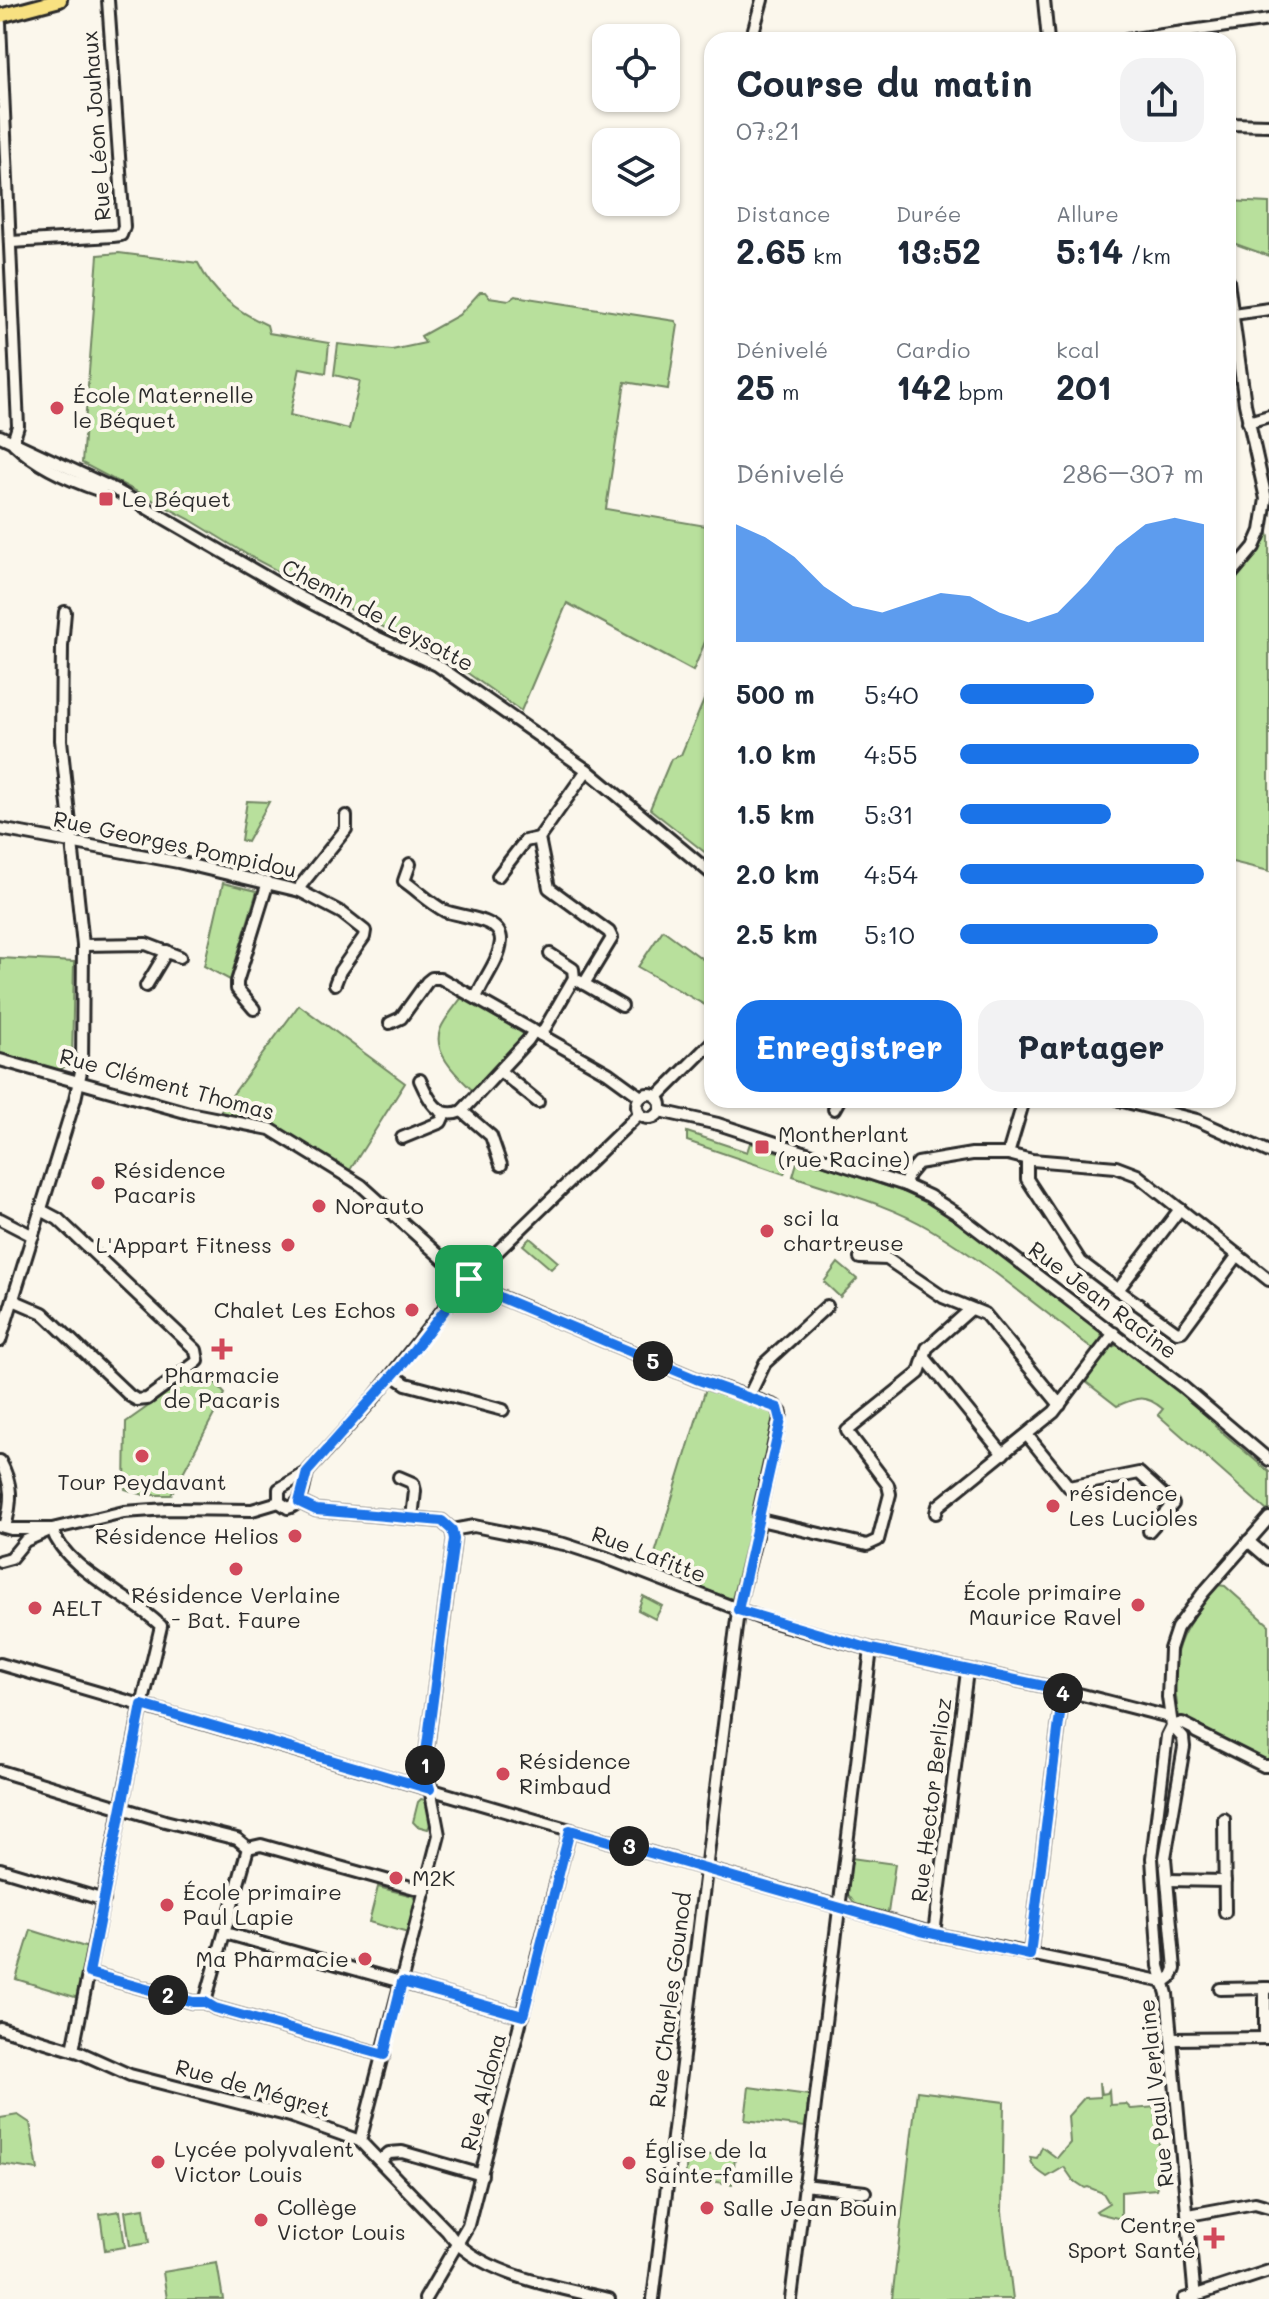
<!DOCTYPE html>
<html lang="fr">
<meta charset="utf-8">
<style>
body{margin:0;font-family:Mali,sans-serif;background:#f2f2f3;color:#1f2937;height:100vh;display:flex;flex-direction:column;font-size:30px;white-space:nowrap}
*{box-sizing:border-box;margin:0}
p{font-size:26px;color:#747a83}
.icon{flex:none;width:44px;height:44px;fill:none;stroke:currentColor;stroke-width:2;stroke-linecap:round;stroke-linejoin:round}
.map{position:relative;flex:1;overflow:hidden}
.panel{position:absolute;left:704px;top:32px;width:532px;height:1076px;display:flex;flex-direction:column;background:#fff;border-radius:24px;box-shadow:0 2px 6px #0004}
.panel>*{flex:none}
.fabs{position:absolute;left:592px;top:24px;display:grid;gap:16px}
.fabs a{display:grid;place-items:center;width:88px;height:88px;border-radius:16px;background:#fff;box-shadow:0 2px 6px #0004;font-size:40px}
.pin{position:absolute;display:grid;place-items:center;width:68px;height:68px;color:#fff;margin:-34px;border-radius:16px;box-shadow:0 4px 12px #0006}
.km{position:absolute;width:40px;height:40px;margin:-20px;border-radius:50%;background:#222;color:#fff;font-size:22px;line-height:40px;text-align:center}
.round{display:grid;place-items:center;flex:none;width:84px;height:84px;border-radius:24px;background:#f2f2f3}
.head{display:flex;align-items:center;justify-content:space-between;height:136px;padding:0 32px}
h1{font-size:36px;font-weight:700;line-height:60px}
.stats{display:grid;grid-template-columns:repeat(3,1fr);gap:12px;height:136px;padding:8px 32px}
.stats div{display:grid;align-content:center}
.stats b{font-size:34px;font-weight:700}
.stats small{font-size:22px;font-weight:400}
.stats p{font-size:22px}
.chart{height:224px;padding:16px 32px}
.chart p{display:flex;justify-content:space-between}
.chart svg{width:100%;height:144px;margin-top:8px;fill:#1a73e8;opacity:.7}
.action{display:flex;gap:16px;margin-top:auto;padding:16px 32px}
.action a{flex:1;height:92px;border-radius:24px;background:#1a73e8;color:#fff;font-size:32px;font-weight:700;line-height:92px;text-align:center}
.action a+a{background:#f2f2f3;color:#1f2937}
ul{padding:0 32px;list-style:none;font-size:26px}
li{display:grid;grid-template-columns:128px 96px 1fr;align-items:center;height:60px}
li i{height:20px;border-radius:10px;background:#1a73e8}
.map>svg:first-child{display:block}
.green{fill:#b8e09c;stroke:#728664;stroke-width:2}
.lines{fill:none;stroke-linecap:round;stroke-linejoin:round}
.minor-casing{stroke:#2b2b2b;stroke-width:16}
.major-casing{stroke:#2b2b2b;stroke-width:18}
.minor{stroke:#fbf7ec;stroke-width:10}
.major{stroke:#f8e181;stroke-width:12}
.route-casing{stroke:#fff;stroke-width:16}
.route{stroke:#1a73e8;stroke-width:10}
.poi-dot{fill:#d1495b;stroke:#fbf7ec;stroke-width:3}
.labels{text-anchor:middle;stroke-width:8;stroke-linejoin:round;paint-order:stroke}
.street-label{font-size:22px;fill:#2b2b2b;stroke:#fbf7ec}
.poi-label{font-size:22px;fill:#2b2b2b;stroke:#fbf7ec;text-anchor:start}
</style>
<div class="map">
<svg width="1269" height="2299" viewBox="0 0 1269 2299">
<rect width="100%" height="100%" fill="#fbf7ec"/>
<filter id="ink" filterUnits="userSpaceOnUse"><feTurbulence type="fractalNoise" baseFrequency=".0125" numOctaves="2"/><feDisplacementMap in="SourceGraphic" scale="16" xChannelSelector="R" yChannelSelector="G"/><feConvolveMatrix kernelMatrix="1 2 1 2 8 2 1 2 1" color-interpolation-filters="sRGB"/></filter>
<g filter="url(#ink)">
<g class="green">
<polygon points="1228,201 1269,203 1269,256 1230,242"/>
<path d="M 119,253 L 198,263 C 213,293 236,311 267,325 L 269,333 L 329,343 L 326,373 L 300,368 L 290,415 L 349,429 L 360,381 L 334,375 L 338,344 L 392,350 L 425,343 L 421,336 L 459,315 L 480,292 L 485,292 L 489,297 L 509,300 L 515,296 L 675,321 L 678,325 L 668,389 L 625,382 L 606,509 L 712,527 L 712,625 L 693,671 L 567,603 L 521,711 L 459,667 L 251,557 L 189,519 L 82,463 L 98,255 Z"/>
<polygon points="1267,530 1269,537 1269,871 1228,861 1228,588 1258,552"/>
<polygon points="712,681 712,858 650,809 671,759 681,755"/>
<polygon points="247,801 269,802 247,842 241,840"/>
<polygon points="223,883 257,891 230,980 204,966"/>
<polygon points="663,930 712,966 712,1009 638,967"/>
<polygon points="0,958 74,962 72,1061 60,1070 0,1054"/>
<path d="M 462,997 L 525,1035 L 473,1091 C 459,1077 432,1054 440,1030 C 444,1019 455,1007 462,997 Z"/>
<polygon points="299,1005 405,1083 350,1170 259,1118 219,1113"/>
<polygon points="687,1132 747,1152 750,1143 790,1156 784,1174 687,1141"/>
<path d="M 801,1158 L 916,1196 L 940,1209 L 1098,1327 L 1102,1336 L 1101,1343 L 1099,1342 L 1093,1349 C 1040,1309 988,1263 930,1229 C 888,1204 839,1192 793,1176 L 798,1159 Z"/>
<polygon points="530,1238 558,1262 551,1269 523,1245"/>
<polygon points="838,1263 857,1279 840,1297 824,1282"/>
<path d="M 1117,1345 C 1146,1355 1192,1401 1217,1421 L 1215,1426 L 1269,1472 L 1269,1509 L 1267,1511 L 1158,1415 L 1163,1409 C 1145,1394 1137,1397 1117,1406 L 1086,1382 L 1109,1348 Z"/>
<polygon points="212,1379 225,1394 171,1495 144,1495 125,1489 126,1422 184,1381"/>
<polygon points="706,1388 778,1415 732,1599 650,1570"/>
<path d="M 1218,1585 L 1225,1586 L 1269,1625 L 1269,1761 L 1179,1716 C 1167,1651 1179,1634 1218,1585 Z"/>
<polygon points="643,1596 662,1606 655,1619 638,1610"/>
<polygon points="421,1799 425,1800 431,1822 428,1829 417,1826 413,1822 418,1802"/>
<polygon points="851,1858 895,1864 888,1913 855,1904 847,1893"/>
<polygon points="378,1887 413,1896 416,1902 408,1933 369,1922"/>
<polygon points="31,1930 88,1948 78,1998 16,1979"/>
<path d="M 1099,2082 L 1101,2094 L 1107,2093 L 1109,2090 L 1110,2105 L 1126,2104 L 1131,2109 L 1157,2107 L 1155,2116 L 1159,2140 L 1158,2183 L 1156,2189 L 1121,2192 L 1121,2219 L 1098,2213 L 1096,2211 L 1109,2203 L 1103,2193 L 1088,2187 L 1085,2188 L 1073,2180 L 1064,2167 L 1047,2177 C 1039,2171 1032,2168 1030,2157 L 1037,2158 L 1042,2147 L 1057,2158 L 1070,2143 L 1068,2116 L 1084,2098 L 1100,2097 Z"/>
<polygon points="749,2087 809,2095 805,2127 745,2120"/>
<polygon points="917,2091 1004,2102 1002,2212 1013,2299 892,2299"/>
<polygon points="18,2115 30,2123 38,2170 0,2164 0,2118"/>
<polygon points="688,2152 735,2158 732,2184 685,2178"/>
<polygon points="144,2208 149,2243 130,2246 125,2211"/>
<polygon points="120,2211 125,2247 105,2250 100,2214"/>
<polygon points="217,2263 223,2299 167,2299 163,2272"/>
</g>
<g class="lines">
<g class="minor-casing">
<g id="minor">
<polyline points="1044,0 1048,40"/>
<polyline points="0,23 18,426 13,442"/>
<polyline points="751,40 762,0"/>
<polyline points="1127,40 1269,20"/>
<polyline points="1228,124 1269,125"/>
<polyline points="11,242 113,236 121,235 124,227 108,0"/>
<polyline points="1228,281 1245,404 1266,499 1261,531 1254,547 1228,578"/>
<polyline points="1233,314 1269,309"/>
<polyline points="1248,422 1269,416"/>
<polyline points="0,436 114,489 302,598 374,636 437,665 587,770 712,874"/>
<path d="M 14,444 C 37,466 71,481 101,491"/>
<polyline points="0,829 178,862 300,891 342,913 365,931 364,937 340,971 335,984"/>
<path d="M 410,864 L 404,881 C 417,890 431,904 445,911 C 460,917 502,918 501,941 C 499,962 483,979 476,998"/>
<polyline points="498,876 525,841 539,838"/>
<polyline points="300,891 301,885 346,829 346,816"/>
<polyline points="83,945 146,944 180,957"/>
<polyline points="550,954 573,969 574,978"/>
<polyline points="579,981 622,1006"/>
<polyline points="584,984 612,938 609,932 549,888 539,838 587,770"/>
<polyline points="146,986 167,951"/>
<polyline points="254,1009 237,989 237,982 268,882"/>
<polyline points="390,1023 401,1018 427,982 432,978 440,978 608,1073 641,1097"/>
<polyline points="541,1035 574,978"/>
<polyline points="0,1060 189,1113 270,1129 361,1185 452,1267 481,1289 696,1379 775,1406 781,1413 759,1513 760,1520 739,1603 653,2299"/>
<polyline points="500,1071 538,1102"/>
<path d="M 420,1080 C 428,1098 438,1121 462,1111 L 528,1040 L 534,1031"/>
<circle cx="649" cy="1106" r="12"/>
<polyline points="657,1097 712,1042"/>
<polyline points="1119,1100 1197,1120 1269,1152"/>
<polyline points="834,1109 839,1100"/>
<polyline points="462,1111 491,1136 501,1165"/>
<polyline points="660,1111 718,1124 905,1185 929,1196 957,1214 1183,1387 1269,1460"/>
<polyline points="402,1138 441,1122 445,1113"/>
<polyline points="1008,1154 1024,1100"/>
<polyline points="1027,1159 1027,1179 1081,1262 1118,1290"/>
<polyline points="905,1185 908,1175 918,1163 972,1154 1008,1154 1032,1160 1116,1167 1137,1175 1269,1280"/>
<polyline points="1180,1209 1118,1290 1177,1332 1182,1331 1238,1255"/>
<polyline points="0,1219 33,1236"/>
<polyline points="860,1258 887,1259 943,1297 985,1314 1060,1405"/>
<polyline points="13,1300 43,1313 130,1396 137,1400 147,1399 198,1361 196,1350 58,1219 41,1210"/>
<polyline points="0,1341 75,1099 82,1067 83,945 61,740 62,646 65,612"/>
<polyline points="925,1358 1003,1454"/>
<polyline points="393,1375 406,1384 503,1410"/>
<polyline points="749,1396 765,1363 827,1306"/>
<polyline points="1027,1435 1069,1487 1139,1473 1173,1504 1149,1531"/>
<path d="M 0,1461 C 13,1485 12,1501 5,1527"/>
<polyline points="399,1477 413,1483 415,1491 412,1518"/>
<polyline points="279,1502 279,1489 307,1472 372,1400 460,1288 639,1114"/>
<path d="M 279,1502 L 288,1508 C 304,1504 303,1486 307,1472"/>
<polyline points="299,1502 316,1510 442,1521 452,1530"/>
<polyline points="936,1513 938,1506 1054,1412 1114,1333"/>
<polyline points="760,1520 867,1545 878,1540 890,1494 888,1485 847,1431 919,1373 927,1348 971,1309"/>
<polyline points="0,1526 11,1529 52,1529 124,1512 168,1509 252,1510 279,1502"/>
<path d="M 52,1529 C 65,1570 132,1596 161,1626 L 140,1714 L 73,2050"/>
<polyline points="452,1530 474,1526 564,1544 604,1557 763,1619 871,1649 1063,1690 1169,1717"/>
<polyline points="1248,1541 1269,1559"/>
<polyline points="0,1561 11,1558 25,1541 50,1530"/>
<polyline points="0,1664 570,1830 468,2225 425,2299"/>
<polyline points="1172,1726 1167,1736 1152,1858 1159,1966 1167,1994 1195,2299"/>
<polyline points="1172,1726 1182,1723 1194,1729 1196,1732 1264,1766 1269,1766"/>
<polyline points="0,1771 165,1821 237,1839 248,1848"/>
<polyline points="1224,1819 1225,1912"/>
<polyline points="570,1830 934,1934 1164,1982"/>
<polyline points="248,1848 261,1845 425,1891"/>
<polyline points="0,1869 104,1900"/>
<polyline points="1167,1880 1225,1881"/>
<polyline points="225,1933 523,2016"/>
<polyline points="934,1934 967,1671"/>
<polyline points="1030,1955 1063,1690"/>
<polyline points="89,1973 193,2002 205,2002 215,2008 384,2055"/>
<polyline points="1164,1982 1172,1976 1175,1969 1165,1858 1184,1747 1183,1738 1172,1726 1168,1697 1170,1649 1177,1628 1203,1593 1269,1518"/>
<polyline points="1220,1989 1269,1988"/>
<polyline points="205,2002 248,1848"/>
<path d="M 0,2028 L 79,2052 L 130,2075 L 290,2116 L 360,2141 L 447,2231 C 475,2274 561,2288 609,2299"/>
<polyline points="1265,2038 1265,1988"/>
<polyline points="1171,2039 1269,2038"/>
<polyline points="360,2141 439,1835 425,1762 454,1539 452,1530"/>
<polyline points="380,2161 389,2153 402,2152 482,2175"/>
<polyline points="804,2185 865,2192"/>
<polyline points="1189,2215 1255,2203 1269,2207"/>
<polyline points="791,2299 871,1649"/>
<polyline points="1184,2299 1269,2271"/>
</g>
</g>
<g class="major-casing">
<polyline id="major" points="0,16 60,0"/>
</g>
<use href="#minor" class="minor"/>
<use href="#major" class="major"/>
</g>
</g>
<g class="lines" filter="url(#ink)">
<g class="route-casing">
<polygon id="route" points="469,1279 481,1289 497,1296 696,1379 778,1408 781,1420 738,1610 871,1649 1063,1690 1030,1955 921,1931 570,1830 523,2016 402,1982 384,2055 215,2008 205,2002 193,2002 89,1973 142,1705 430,1789 425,1772 426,1753 454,1539 452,1530 442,1521 316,1510 299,1502 307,1472 402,1365"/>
</g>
<use href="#route" class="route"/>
</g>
<g class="poi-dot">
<circle cx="57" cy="408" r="8"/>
<rect x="98" y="491" width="16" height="16" rx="4"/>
<rect x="754" y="1139" width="16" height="16" rx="4"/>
<circle cx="98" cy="1183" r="8"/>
<circle cx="319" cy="1206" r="8"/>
<circle cx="767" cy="1231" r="8"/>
<circle cx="288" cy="1245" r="8"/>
<circle cx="412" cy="1310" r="8"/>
<path d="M218 1337h8v8h8v8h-8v8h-8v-8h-8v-8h8z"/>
<circle cx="142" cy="1456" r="8"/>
<circle cx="1053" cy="1506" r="8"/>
<circle cx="295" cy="1536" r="8"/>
<circle cx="236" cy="1569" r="8"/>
<circle cx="1138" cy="1605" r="8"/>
<circle cx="35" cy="1608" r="8"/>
<circle cx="503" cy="1774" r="8"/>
<circle cx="396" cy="1878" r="8"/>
<circle cx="167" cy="1905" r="8"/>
<circle cx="365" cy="1959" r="8"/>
<circle cx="158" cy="2162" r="8"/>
<circle cx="629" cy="2163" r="8"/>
<circle cx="707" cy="2208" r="8"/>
<circle cx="261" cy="2220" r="8"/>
<path d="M1210 2226h8v8h8v8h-8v8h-8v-8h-8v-8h8z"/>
</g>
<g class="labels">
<g class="street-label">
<text transform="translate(96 126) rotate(-94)" y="8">Rue Léon Jouhaux</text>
<text transform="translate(378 615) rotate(28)" y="8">Chemin de Leysotte</text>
<text transform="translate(175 844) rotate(12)" y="8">Rue Georges Pompidou</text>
<text transform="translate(167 1084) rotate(15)" y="8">Rue Clément Thomas</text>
<text transform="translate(1103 1300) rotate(37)" y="8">Rue Jean Racine</text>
<text transform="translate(649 1554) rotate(21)" y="8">Rue Lafitte</text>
<text transform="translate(931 1800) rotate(-83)" y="8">Rue Hector Berlioz</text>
<text transform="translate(670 2000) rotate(-83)" y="8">Rue Charles Gounod</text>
<text transform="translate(253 2088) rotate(16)" y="8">Rue de Mégret</text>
<text transform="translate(483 2092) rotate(-75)" y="8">Rue Aldona</text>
<text transform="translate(1156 2093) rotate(-96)" y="8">Rue Paul Verlaine</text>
</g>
<g class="poi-label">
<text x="73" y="403">École Maternelle<tspan x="73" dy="25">le Béquet</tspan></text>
<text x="122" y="507">Le Béquet</text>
<text x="778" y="1142">Montherlant<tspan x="778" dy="25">(rue Racine)</tspan></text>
<text x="114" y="1178">Résidence<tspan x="114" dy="25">Pacaris</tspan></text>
<text x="335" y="1214">Norauto</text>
<text x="783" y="1226">sci la<tspan x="783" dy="25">chartreuse</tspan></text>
<text x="272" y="1253" text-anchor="end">L'Appart Fitness</text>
<text x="396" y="1318" text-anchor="end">Chalet Les Echos</text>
<text x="222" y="1383" text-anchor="middle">Pharmacie<tspan x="222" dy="25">de Pacaris</tspan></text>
<text x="142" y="1490" text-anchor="middle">Tour Peydavant</text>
<text x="1069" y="1501">résidence<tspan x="1069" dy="25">Les Lucioles</tspan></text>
<text x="279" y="1544" text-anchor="end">Résidence Helios</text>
<text x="1122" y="1600" text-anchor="end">École primaire<tspan x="1122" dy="25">Maurice Ravel</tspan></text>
<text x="236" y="1603" text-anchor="middle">Résidence Verlaine<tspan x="236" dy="25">- Bat. Faure</tspan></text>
<text x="51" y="1616">AELT</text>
<text x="519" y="1769">Résidence<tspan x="519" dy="25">Rimbaud</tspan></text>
<text x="412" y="1886">M2K</text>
<text x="183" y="1900">École primaire<tspan x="183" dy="25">Paul Lapie</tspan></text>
<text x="349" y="1967" text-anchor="end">Ma Pharmacie</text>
<text x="174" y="2157">Lycée polyvalent<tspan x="174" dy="25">Victor Louis</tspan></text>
<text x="645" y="2158">Église de la<tspan x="645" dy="25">Sainte-famille</tspan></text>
<text x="277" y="2215">Collège<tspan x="277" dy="25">Victor Louis</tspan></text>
<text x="723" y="2216">Salle Jean Bouin</text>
<text x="1196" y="2233" text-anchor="end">Centre<tspan x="1196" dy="25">Sport Santé</tspan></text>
</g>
</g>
</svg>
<div class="fabs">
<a><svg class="icon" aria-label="locate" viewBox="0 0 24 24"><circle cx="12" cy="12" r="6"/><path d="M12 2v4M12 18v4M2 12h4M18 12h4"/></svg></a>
<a><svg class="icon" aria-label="layers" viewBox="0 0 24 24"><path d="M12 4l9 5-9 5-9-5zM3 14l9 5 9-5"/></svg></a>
</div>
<div class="pin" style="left:469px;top:1279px;background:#1e9e55"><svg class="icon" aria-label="arrive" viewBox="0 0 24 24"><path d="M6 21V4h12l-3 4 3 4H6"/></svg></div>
<b class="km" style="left:425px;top:1765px">1</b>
<b class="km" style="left:168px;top:1995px">2</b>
<b class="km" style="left:629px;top:1846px">3</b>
<b class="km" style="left:1063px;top:1693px">4</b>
<b class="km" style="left:653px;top:1361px">5</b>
<section class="panel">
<div class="head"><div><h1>Course du matin</h1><p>07:21</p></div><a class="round"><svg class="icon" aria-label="share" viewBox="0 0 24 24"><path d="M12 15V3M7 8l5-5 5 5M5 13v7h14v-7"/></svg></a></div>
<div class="stats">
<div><p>Distance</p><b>2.65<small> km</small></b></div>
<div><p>Durée</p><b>13:52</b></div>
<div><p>Allure</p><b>5:14<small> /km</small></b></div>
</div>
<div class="stats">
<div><p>Dénivelé</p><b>25<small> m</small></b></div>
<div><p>Cardio</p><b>142<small> bpm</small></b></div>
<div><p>kcal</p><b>201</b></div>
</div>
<div class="chart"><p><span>Dénivelé</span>286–307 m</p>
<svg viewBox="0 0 160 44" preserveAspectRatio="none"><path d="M0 44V8L10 12L20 18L30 27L40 33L50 35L60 32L70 29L80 30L90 35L100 38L110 35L120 26L130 15L140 8L150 6L160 8V44z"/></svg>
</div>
<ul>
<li><b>500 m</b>5:40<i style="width:55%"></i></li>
<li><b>1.0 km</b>4:55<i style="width:98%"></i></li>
<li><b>1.5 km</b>5:31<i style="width:62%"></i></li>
<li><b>2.0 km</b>4:54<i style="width:100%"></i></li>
<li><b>2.5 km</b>5:10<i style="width:81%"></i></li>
</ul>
<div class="action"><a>Enregistrer</a><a>Partager</a></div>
</section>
</div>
